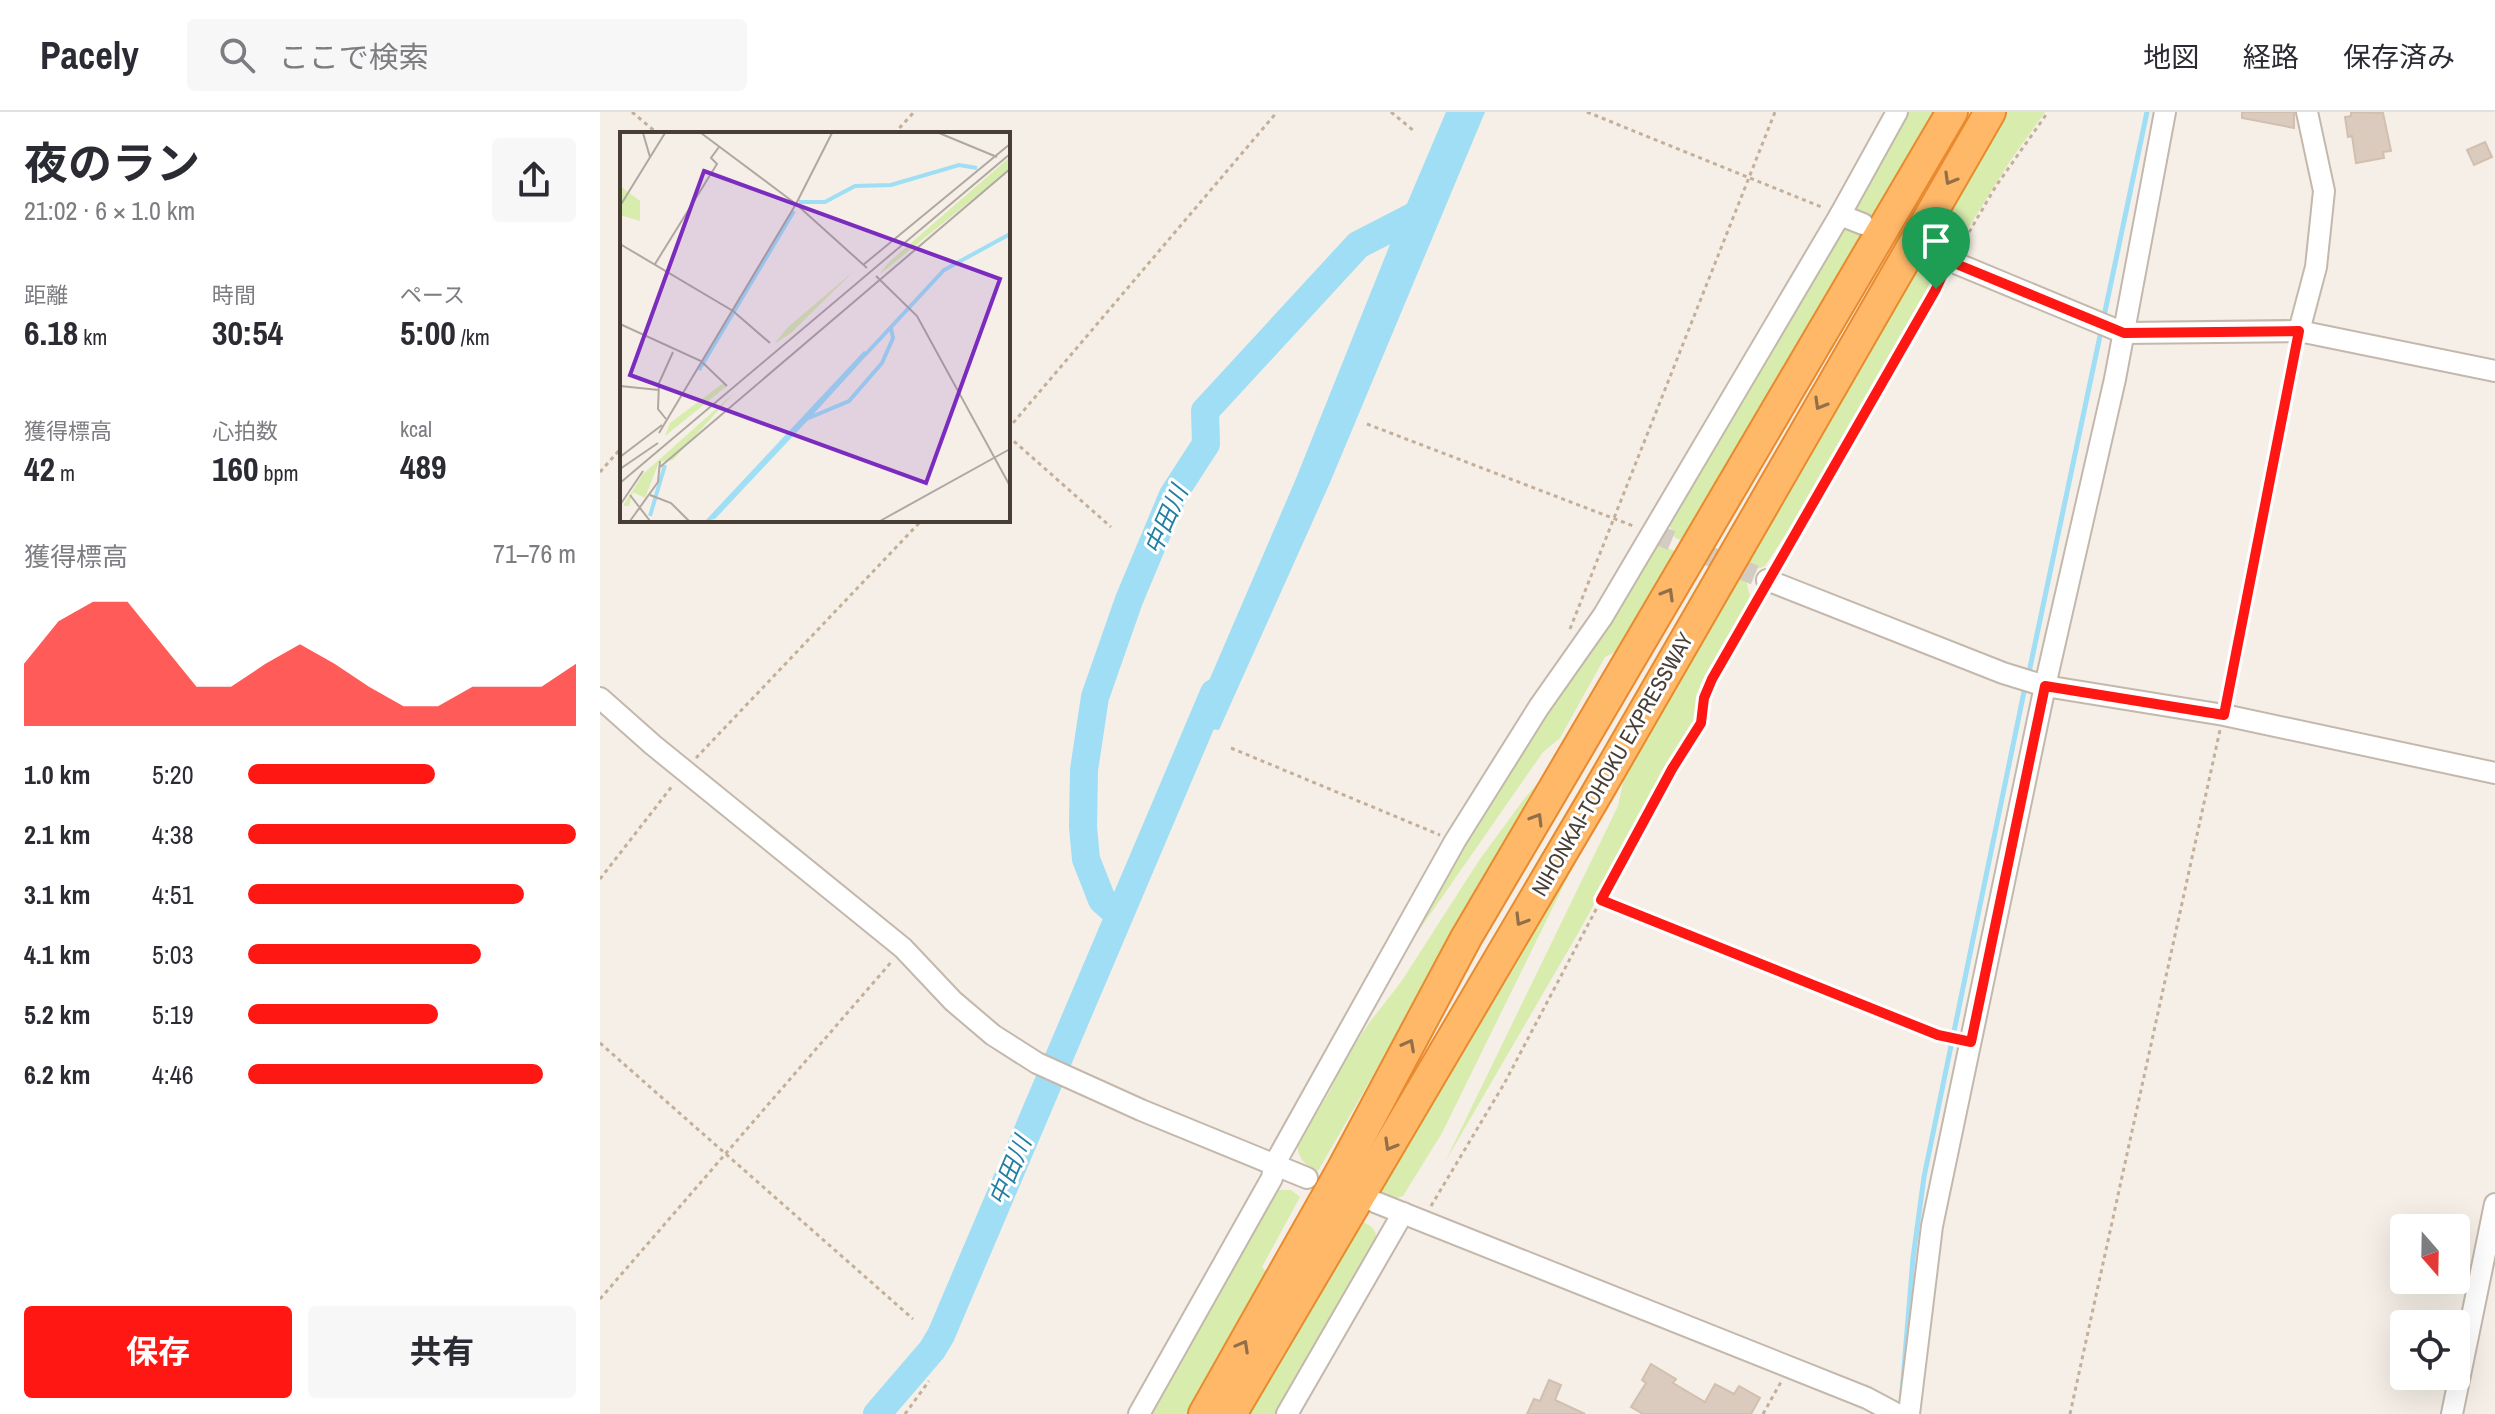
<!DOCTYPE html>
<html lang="ja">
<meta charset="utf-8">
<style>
body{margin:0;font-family:"Archivo Narrow","Noto Sans JP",sans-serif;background:#f7f7f7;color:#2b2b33;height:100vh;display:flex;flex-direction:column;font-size:30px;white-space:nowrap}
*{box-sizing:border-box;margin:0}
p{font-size:26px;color:#7c7c81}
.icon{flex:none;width:44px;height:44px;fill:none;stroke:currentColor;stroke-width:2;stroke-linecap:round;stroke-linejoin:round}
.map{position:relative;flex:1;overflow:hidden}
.details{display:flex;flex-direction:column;background:#fff;width:600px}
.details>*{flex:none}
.needle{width:52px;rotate:160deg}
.controls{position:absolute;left:1790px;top:1102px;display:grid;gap:16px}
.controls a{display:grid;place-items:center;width:80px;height:80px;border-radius:8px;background:#fff;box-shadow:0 8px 32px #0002;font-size:40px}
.pin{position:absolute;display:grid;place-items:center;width:68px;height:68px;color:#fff;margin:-82px -34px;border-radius:50% 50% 50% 0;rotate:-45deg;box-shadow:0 0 8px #0007}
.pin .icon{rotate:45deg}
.round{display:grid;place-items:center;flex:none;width:84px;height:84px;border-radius:8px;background:#f7f7f7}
.headline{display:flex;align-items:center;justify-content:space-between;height:136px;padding:0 24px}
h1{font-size:44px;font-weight:700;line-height:60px}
.stats{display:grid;grid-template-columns:repeat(3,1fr);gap:12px;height:136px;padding:8px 24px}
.stats div{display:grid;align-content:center}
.stats b{font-size:34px;font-weight:700}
.stats small{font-size:22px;font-weight:400}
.stats p{font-size:22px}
.chart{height:224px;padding:16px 24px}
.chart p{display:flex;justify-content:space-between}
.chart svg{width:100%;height:144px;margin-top:8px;fill:#ff1714;opacity:.7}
.primary-button{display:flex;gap:16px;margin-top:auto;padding:16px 24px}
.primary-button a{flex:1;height:92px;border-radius:8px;background:#ff1714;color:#fff;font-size:32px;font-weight:700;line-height:92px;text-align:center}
.primary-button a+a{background:#f7f7f7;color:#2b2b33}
ul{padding:0 24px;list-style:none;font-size:26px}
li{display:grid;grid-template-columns:128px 96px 1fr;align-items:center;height:60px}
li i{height:20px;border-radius:10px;background:#ff1714}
header{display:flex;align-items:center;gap:48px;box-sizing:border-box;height:112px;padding:0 40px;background:#fff;border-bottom:2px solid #e1e1e2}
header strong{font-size:38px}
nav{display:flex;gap:44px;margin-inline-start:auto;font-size:28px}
.search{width:560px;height:72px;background:#f7f7f7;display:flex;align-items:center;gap:20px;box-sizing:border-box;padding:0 28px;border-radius:8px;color:#7c7c81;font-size:30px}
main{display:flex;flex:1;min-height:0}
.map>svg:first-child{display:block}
.green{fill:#d8ecad}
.water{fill:#9fdef5}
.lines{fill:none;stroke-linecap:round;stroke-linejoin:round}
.stream{stroke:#9fdef5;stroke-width:5}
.river{stroke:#9fdef5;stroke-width:28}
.building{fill:#dacbbe;stroke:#d2bfae;stroke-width:2}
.minor-tunnel{stroke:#d2ccc3;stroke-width:20;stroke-dasharray:20 10;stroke-linecap:butt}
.minor-casing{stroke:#c4b8ac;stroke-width:24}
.highway-casing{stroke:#e88a2d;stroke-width:34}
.path{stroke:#c4af99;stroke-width:3;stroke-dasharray:4 4;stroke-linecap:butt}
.minor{stroke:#fff;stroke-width:20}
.highway{stroke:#ffb868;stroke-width:30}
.oneway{stroke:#916f49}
.route-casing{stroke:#fff;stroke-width:16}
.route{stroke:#ff1714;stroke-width:10}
.labels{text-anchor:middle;stroke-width:6;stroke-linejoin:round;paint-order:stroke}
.street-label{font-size:22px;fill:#483e35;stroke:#fff}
.water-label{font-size:24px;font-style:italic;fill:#237fa2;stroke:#fff}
.inset-river{fill:none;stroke:#9fdef5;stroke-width:4}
.inset-road{fill:none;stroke:#b0a8a0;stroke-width:2}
.view{fill:#7b2cbf;fill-opacity:0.15;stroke:#7b2cbf;stroke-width:4}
.inset-edge{fill:none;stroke:#483e35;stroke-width:4}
</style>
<header>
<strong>Pacely</strong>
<div class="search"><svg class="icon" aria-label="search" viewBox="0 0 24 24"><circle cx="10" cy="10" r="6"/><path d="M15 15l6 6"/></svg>ここで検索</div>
<nav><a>地図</a><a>経路</a><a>保存済み</a></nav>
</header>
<main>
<section class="details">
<div class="headline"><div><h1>夜のラン</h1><p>21:02 · 6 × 1.0 km</p></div><a class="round"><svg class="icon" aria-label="share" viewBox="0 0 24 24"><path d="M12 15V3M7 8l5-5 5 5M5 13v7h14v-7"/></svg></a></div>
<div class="stats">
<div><p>距離</p><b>6.18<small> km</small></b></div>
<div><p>時間</p><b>30:54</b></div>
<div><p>ペース</p><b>5:00<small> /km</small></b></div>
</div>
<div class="stats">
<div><p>獲得標高</p><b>42<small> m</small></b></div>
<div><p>心拍数</p><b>160<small> bpm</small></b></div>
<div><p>kcal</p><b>489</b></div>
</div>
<div class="chart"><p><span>獲得標高</span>71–76 m</p>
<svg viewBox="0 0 160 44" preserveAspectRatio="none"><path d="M0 44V25L10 12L20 6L30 6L40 19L50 32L60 32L70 25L80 19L90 25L100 32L110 38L120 38L130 32L140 32L150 32L160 25V44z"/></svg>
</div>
<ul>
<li><b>1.0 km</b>5:20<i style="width:57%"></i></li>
<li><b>2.1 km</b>4:38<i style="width:100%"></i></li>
<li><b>3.1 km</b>4:51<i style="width:84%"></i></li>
<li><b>4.1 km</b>5:03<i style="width:71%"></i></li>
<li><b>5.2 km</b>5:19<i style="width:58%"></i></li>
<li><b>6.2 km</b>4:46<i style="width:90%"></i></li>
</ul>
<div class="primary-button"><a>保存</a><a>共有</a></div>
</section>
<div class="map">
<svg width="1895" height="1302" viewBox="0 0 1895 1302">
<rect width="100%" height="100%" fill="#f5efe7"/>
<g class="green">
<polygon points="1304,0 1334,0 1272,111 1253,98"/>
<polygon points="1406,0 1445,0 1410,49 1355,137 1347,141 1325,134 1380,38"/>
<polygon points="1250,116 1265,122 1084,429 1075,426 1068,410 1239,117"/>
<path d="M 1318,143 L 1331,149 L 1337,162 L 1204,395 L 1165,454 C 1154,459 1148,456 1138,451 Z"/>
<polygon points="1059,434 1076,439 1023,536 1005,545 960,626 943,640 783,870 860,728 1049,437"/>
<polygon points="1132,461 1146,468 1150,485 1100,573 1099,599 1063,657 1026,735 977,823 845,1050 1018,694 1025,661 1059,604"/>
<path d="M 949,658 L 718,1059 C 705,1054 699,1047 697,1034 L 731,977 L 740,955 L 769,911 L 801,870 L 880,747 L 924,687 Z"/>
<polygon points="1006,687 842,1021 803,1084 793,1087 772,1081"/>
<polygon points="679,1078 691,1078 700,1085 662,1155 667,1161 589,1302 542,1302 671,1081"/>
<path d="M 756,1107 C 769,1113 778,1115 776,1131 L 679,1302 L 642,1302 Z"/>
</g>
<polygon class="water" points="846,0 885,0 729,373 619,618 589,615 695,369 795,120"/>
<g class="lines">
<g class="stream">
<polyline points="1503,209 1547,0"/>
<polyline points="1428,565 1501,219"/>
<polyline points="1301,1293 1313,1146 1324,1065 1425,575"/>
</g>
<g class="river">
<polyline points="519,803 502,788 486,747 483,715 484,658 495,585 529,488 573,383 606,332 605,299 758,133 824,99"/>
<polyline points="277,1302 332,1238 341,1223 614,581"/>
</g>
</g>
<g class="building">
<polygon points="1642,0 1694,0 1694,16 1642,6"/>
<polygon points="1751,0 1783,1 1791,39 1783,40 1784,46 1756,51 1752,24 1748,25 1745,5 1751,4"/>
<polygon points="1885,30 1892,45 1874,53 1867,38"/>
<polygon points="1051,1252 1076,1267 1073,1271 1105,1290 1115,1272 1134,1282 1139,1274 1160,1286 1151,1302 1043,1302 1031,1295 1046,1271 1042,1268"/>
<polygon points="949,1268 961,1273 955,1288 985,1302 927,1302 934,1287 940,1289"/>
</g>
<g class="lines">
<polyline class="minor-tunnel" points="1053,421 1167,468"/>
<g class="minor-casing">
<g id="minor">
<polyline points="1240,103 1263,112"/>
<polyline points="1324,138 1524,221 1699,219 1895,259"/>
<polyline points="1699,219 1716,155 1724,79 1707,0"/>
<polyline points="1167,468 1403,561 1445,574 1624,603 1895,661"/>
<polyline points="0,586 53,633 303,836 353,889 393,923 437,951 541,998 707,1066"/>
<polyline points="775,1090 1267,1286 1297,1302"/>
<polyline points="539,1302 672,1066 674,1053 855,729 939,595 1003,504 1240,103 1297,0"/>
<polyline points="687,1302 803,1101"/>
<polyline points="1309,1302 1332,1114 1445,574 1515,267 1565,0"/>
<polyline points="1852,1302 1895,1092"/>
</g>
</g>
<g class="highway-casing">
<g id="highway">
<polyline points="604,1302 742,1058 866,826 1352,0"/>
<polyline points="631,1302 993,688 1390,0"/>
</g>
</g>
<g class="path">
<polyline points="32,0 58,22"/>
<polyline points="791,0 814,19"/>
<polyline points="987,0 1224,96"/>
<polyline points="294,22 314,0"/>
<polyline points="1361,134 1396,74 1448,0"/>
<polyline points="767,312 1036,415"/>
<polyline points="408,317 677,0"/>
<polyline points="408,324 511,415"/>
<polyline points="0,360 22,335"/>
<polyline points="1177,452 1342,164"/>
<polyline points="970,517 1175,0"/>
<polyline points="1627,587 1695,237"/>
<polyline points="631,636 840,723"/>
<polyline points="96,646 322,408"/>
<polyline points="0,767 73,673"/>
<polyline points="1001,788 1338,923 1355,926"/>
<polyline points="0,931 313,1207"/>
<polyline points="831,1094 904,972 1001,788 1072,657 1101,611 1104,586 1112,567 1159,483"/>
<polyline points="0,1187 293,848"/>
<polyline points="305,1302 329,1269"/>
<polyline points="1163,1302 1181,1270"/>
<polyline points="1470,1302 1620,618"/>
</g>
<use href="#minor" class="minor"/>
<use href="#highway" class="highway"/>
</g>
<defs><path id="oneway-chevron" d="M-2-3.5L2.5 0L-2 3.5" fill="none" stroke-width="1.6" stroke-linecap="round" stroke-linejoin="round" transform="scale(2)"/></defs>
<g class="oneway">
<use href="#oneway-chevron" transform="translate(1350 67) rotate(120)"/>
<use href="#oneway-chevron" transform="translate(1220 292) rotate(120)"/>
<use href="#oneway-chevron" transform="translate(1068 482) rotate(-60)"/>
<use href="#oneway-chevron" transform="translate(937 707) rotate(-59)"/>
<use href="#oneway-chevron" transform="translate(921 808) rotate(121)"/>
<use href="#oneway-chevron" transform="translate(809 933) rotate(-62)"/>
<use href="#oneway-chevron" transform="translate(790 1033) rotate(120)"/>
<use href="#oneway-chevron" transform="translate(643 1234) rotate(-61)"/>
</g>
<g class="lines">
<g class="route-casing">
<polygon id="route" points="1349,149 1524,221 1699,219 1624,603 1445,574 1371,930 1338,923 1001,788 1072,657 1101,611 1104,586 1112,567 1336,177"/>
</g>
<use href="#route" class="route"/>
</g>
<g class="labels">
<g class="street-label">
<text transform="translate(1012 652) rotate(-60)" y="8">NIHONKAI-TOHOKU EXPRESSWAY</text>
</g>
<g class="water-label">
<text transform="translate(566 408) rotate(-66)" y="8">中田川</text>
<text transform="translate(410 1059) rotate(-67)" y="8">中田川</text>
</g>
</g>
<g transform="translate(20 20)">
<rect width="390" height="390" fill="#f5efe7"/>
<path d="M 390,25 L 390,37 L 259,143 L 268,131 ZM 0,54 L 20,69 L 20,89 L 0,83 ZM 234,139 L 171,201 L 154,212 L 168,195 ZM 102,252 L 107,254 L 45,304 L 50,291 ZM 114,261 L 53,328 L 39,330 L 25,366 L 13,360 L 9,374 L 3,374 L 23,342 Z" fill="#d8ecad"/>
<path d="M 244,219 L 249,221 L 189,287 L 95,387 L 85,389 Z" fill="#9fdef5"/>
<path class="inset-river" d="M 179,70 L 205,70 L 235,54 L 271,53 L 339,33 L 357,36M 245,223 L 324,138 L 390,102M 79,238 L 174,79M 184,288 L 229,269 L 262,231 L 273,206 L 271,196M 30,384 L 45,333"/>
<path class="inset-road" d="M 23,1 L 30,25M 81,1 L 176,72 L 212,1M 319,1 L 377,25M 0,74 L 45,1M 0,112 L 113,179 L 150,211M 35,132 L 97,32 L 91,26 L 99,15M 243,133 L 390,12M 256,144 L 297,184 L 390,354M 0,192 L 81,229 L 107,254M 0,254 L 39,258M 46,287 L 38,277 L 39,251 L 53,220M 39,301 L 176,72 L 247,136M 0,325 L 42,293M 40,335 L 390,37M 0,337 L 38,311M 0,351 L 390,22M 10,363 L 30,389M 30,363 L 51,371 L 69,389M 0,373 L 23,339M 10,389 L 38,350 L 40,329M 260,389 L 390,317"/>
<path class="view" d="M 84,39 L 380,147 L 306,351 L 10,243 Z"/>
<rect width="390" height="390" class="inset-edge"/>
</g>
</svg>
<div class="controls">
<a><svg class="needle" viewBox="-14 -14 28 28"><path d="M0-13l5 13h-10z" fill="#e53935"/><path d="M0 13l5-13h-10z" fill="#7c7c81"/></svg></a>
<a><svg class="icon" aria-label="locate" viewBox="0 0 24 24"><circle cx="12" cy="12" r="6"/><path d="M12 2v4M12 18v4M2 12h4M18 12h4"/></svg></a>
</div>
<div class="pin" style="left:1336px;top:177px;background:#1e9e55"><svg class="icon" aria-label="arrive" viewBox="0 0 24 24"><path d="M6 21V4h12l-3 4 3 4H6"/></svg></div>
</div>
</main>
